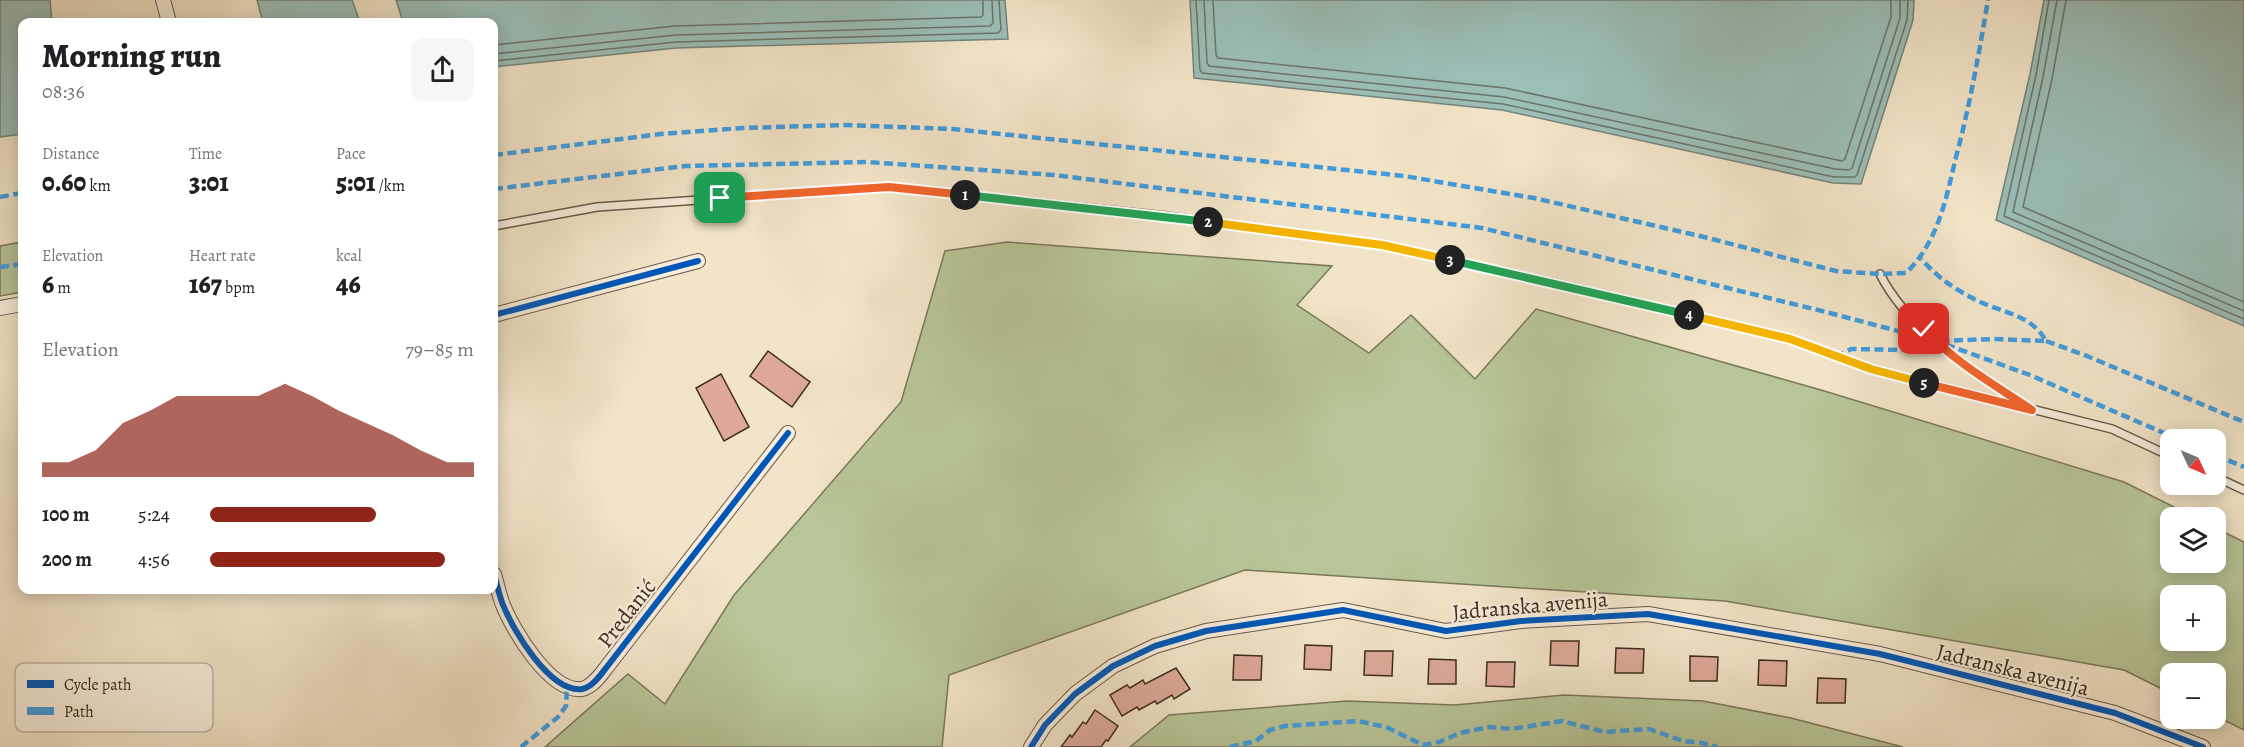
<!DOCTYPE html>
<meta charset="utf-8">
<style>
body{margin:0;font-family:Alegreya,serif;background:#f6f6f6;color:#202124;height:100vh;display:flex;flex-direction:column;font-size:22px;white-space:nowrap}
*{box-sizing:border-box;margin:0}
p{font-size:20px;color:#757577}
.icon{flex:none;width:33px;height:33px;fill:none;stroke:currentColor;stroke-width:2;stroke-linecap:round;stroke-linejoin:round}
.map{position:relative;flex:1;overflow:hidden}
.details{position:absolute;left:18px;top:18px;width:480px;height:576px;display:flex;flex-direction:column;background:#fff;border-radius:12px;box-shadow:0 3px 15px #0003}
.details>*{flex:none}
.needle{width:39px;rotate:134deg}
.buttons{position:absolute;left:2160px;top:429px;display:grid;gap:12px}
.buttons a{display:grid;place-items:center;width:66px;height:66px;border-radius:12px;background:#fff;box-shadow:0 3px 15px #0003;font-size:30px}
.pin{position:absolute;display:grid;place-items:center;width:51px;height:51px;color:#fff;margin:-26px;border-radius:12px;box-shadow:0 3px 9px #0006}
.km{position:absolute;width:30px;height:30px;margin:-15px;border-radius:50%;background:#222;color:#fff;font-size:16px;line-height:30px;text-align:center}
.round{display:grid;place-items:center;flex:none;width:63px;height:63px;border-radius:12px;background:#f6f6f6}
.head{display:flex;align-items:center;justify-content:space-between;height:102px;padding:0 24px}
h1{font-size:33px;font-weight:800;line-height:45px}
.stats{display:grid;grid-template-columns:repeat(3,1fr);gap:9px;height:102px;padding:6px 24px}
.stats div{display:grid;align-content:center}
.stats b{font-size:26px;font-weight:800}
.stats small{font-size:16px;font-weight:400}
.stats p{font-size:16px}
.chart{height:168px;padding:12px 24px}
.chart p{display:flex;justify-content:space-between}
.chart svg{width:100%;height:108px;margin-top:6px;fill:#8f2418;opacity:.7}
ul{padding:0 24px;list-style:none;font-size:20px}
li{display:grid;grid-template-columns:96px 72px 1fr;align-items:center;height:45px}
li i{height:15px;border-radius:8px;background:#8f2418}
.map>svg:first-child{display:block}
.green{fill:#b8c598;stroke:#7a785a;stroke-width:1.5;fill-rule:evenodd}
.water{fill:#9bbeb7;stroke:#758379;stroke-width:1.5}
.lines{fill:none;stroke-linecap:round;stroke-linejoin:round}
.shore{stroke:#6c746a;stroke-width:1.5}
.building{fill:#dea999;stroke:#3d2b1d;stroke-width:1.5}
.lane-casing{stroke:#6a5948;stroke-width:10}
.street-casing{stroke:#6a5948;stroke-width:16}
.lane{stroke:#f7eddb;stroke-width:7}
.street{stroke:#f7eddb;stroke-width:14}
.quiet{stroke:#3f9cdf;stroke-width:4.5;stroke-dasharray:9 4.5;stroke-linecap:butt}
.cycleway-casing{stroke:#f7eddb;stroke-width:10}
.cycleway{stroke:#0057b8;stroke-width:6}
.split-1-casing{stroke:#fff;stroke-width:12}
.split-2-casing{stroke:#fff;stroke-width:12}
.split-3-casing{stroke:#fff;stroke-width:12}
.split-4-casing{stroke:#fff;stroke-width:12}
.split-5-casing{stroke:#fff;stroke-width:12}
.split-6-casing{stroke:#fff;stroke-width:12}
.split-1{stroke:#f0652b;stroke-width:8}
.split-2{stroke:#22a559;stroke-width:8}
.split-3{stroke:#f5b400;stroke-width:8}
.split-4{stroke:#22a559;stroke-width:8}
.split-5{stroke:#f5b400;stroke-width:8}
.split-6{stroke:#f0652b;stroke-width:8}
.labels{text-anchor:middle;stroke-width:4.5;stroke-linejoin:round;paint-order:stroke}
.street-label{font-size:22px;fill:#3d2b1d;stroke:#f7eddb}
.key{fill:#f7eddb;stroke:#bfb3a2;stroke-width:1.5}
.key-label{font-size:16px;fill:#3d2b1d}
</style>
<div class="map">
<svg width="2244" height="747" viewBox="0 0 2244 747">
<rect width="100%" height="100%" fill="#f2e4c8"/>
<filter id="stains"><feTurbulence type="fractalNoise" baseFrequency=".00333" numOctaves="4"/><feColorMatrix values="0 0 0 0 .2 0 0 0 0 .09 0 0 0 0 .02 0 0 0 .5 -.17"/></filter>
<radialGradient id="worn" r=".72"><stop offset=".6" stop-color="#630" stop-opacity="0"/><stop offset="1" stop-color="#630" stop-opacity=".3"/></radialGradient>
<g class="green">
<polygon points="22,242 22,292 0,296 0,246"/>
<path d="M 1007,242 L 1332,266 L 1297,305 L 1369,353 L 1411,315 L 1475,379 L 1536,309 L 1821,390 L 2124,482 L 2194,517 L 2170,518 L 2170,562 L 2216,562 L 2216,528 L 2244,542 L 2244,730 L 2216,716 L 2216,674 L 2170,674 L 2170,693 L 2124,670 L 1725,601 L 1245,570 L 949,675 L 942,747 L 545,747 L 628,674 L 665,704 L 734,595 L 901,402 L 945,251 ZM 2170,596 L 2216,596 L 2216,640 L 2170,640 Z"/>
<polygon points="1564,695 1703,701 1791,718 1903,747 1130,747 1169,715 1347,701 1455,705"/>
</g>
<g class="water">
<polygon points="0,0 50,0 52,22 22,22 22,134 0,137"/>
<polygon points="257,0 352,0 360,22 263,22"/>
<polygon points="396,0 1005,0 1008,39 676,48 494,67 494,22 403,22"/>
<polygon points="1190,0 1914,0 1913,20 1861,184 1833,183 1502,110 1194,78"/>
<polygon points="2044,0 2244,0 2244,326 1996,220 2030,74"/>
</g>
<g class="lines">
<g class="shore">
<polyline points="1196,0 1200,70 1202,73 1503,104 1834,177 1855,177 1857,175 1907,20 1908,0"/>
<polyline points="1204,0 1207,63 1209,66 1504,97 1835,169 1849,170 1852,168 1900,18 1900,0"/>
<polyline points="1213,0 1216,55 1218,58 1505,88 1842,161 1845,159 1891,17 1891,0"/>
<polyline points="2049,0 2036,75 2004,216 2244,319"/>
<polyline points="2057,0 2043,77 2013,212 2244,311"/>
<polyline points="2066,0 2052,79 2023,207 2244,302"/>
<polyline points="494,45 675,26 981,17 983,15 983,0"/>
<polyline points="494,54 676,35 990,26 993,23 992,0"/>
<polyline points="494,61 676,42 998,33 1001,30 999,0"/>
</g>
</g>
<g class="building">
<polygon points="768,351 810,382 792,407 750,376"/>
<polygon points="721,374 749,427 724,441 696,388"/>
<polygon points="1551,641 1579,641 1578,666 1550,665"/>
<polygon points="1305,645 1332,646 1331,670 1304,669"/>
<polygon points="1616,648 1644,649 1643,673 1615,673"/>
<polygon points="1365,651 1393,651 1392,676 1364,675"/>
<polygon points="1234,655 1262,656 1261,680 1233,680"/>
<polygon points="1690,656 1718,657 1717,681 1690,681"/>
<polygon points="1429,659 1456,660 1456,684 1428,684"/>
<polygon points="1759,660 1787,661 1786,686 1758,685"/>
<polygon points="1487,662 1515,662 1514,687 1486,686"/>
<polygon points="1176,668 1190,689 1174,699 1172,695 1157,704 1155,701 1139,710 1137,707 1122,716 1110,695 1127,685 1130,688 1143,680 1145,684"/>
<polygon points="1818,678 1846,679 1845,703 1817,703"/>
<polygon points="1095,710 1118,726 1108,741 1106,740 1101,747 1061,747 1070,735 1072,737 1083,722 1086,724"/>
</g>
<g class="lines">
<g class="lane-casing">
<g id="lane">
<polyline points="494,226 597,207 889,187 1166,216 1381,245 1562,285 1790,339 1871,369 2112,429 2170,456"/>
<path d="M 1880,274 C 1909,332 1976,372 2028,408"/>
<polyline points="2216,477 2244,490"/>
</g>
</g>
<g class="street-casing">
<g id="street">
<polyline points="163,0 169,22"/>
<polyline points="0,308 22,304"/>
<polyline points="494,315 698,261"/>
<path d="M 494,574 C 497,584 499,595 503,605 C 513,630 550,693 582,689 C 592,687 600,676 606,668 L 788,433"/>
<polyline points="1031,747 1045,725 1075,694 1113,666 1155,646 1206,631 1343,610 1446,631 1521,621 1648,614 1880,654 2115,713 2203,747"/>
</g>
</g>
<use href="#lane" class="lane"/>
<use href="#street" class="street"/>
<g class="quiet">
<path d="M 494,155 L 661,134 L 743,128 L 844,125 L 953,129 L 1404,176 L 1534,198 L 1704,237 L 1836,271 L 1880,274 L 1906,273 C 1938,242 1946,199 1956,157 C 1970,105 1979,53 1988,0"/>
<polyline points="494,189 685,166 867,162 1054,175 1482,228 1822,311 1936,341 2030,375 2180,440"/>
<polyline points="0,197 22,193"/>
<polyline points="0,267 22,264"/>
<polyline points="2046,341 2087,356 2244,422"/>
<path d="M 1836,357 L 1851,349 L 1909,350 L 1936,341 L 1994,339 L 2046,341 C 2031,314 2002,313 1976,300 C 1951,287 1940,279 1921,259"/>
<polyline points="2216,455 2244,467"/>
<polyline points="521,747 558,717 566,706 567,687"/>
<polyline points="1230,747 1256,741 1270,730 1285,726 1358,721 1386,727 1423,745 1439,742 1460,733 1489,727 1511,729 1562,721 1605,732 1649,729 1683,741 1702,743 1717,747"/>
</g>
<g class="cycleway-casing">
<g id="cycleway">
<polyline points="494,315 698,261"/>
<path d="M 494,574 C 497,584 499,595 503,605 C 513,630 550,693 582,689 C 592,687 600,676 606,668 L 788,433"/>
<polyline points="1031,747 1045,725 1075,694 1113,666 1155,646 1206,631 1343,610 1446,631 1521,621 1648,614 1880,654 2115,713 2203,747"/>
</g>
</g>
<use href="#cycleway" class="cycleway"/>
</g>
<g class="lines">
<g class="split-1-casing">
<polyline id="split-1" points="720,198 889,187 965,195"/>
</g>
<g class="split-2-casing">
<polyline id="split-2" points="965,195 1208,222"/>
</g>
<g class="split-3-casing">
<polyline id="split-3" points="1208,222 1382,245 1450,260"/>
</g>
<g class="split-4-casing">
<polyline id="split-4" points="1450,260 1689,315"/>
</g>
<g class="split-5-casing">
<polyline id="split-5" points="1689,315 1790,339 1871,369 1924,383"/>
</g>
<g class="split-6-casing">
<path id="split-6" d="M 1924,383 L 2032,410 C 1995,385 1954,362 1924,329"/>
</g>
<use href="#split-1" class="split-1"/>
<use href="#split-2" class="split-2"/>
<use href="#split-3" class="split-3"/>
<use href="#split-4" class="split-4"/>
<use href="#split-5" class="split-5"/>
<use href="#split-6" class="split-6"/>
</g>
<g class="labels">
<g class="street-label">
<text transform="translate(1530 605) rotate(-5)" y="8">Jadranska avenija</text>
<text transform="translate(626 613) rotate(-52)" y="8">Predanić</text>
<text transform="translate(2013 669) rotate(14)" y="8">Jadranska avenija</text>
</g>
</g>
<rect x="15" y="663" width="198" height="69" rx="9" class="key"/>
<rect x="27" y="680" width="27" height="8" fill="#0057b8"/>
<rect x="27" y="707" width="27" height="8" fill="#3f9cdf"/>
<g class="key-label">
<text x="64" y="690">Cycle path</text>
<text x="64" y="717">Path</text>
</g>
<rect width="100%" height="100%" filter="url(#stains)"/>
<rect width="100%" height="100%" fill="url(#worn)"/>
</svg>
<div class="buttons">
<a><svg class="needle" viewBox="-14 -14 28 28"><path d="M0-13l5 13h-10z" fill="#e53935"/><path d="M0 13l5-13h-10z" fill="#757577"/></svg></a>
<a><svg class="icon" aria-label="layers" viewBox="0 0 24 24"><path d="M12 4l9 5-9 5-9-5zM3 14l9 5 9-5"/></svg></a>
<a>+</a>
<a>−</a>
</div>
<div class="pin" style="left:720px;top:198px;background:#1e9e55"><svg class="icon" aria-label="arrive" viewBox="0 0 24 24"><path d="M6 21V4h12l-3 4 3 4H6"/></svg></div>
<div class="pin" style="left:1924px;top:329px;background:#d93025"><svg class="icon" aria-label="check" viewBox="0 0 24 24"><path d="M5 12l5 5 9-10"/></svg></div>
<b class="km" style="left:965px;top:195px">1</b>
<b class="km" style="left:1208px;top:222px">2</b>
<b class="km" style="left:1450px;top:260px">3</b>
<b class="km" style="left:1689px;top:315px">4</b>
<b class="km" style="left:1924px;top:383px">5</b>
<section class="details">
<div class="head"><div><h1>Morning run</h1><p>08:36</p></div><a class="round"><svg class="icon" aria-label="share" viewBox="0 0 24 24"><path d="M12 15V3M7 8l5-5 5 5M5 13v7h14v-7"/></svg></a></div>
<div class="stats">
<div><p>Distance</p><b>0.60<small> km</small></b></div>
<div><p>Time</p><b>3:01</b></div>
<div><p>Pace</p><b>5:01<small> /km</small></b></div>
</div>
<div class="stats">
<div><p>Elevation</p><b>6<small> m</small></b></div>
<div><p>Heart rate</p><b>167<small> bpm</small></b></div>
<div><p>kcal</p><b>46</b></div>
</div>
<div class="chart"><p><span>Elevation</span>79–85 m</p>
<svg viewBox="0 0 160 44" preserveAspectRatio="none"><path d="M0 44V38L10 38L20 33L30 22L40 17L50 11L60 11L70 11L80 11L90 6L100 11L110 17L120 22L130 27L140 33L150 38L160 38V44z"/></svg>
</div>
<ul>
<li><b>100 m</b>5:24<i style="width:63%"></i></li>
<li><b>200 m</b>4:56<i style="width:89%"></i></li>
</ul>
</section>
</div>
